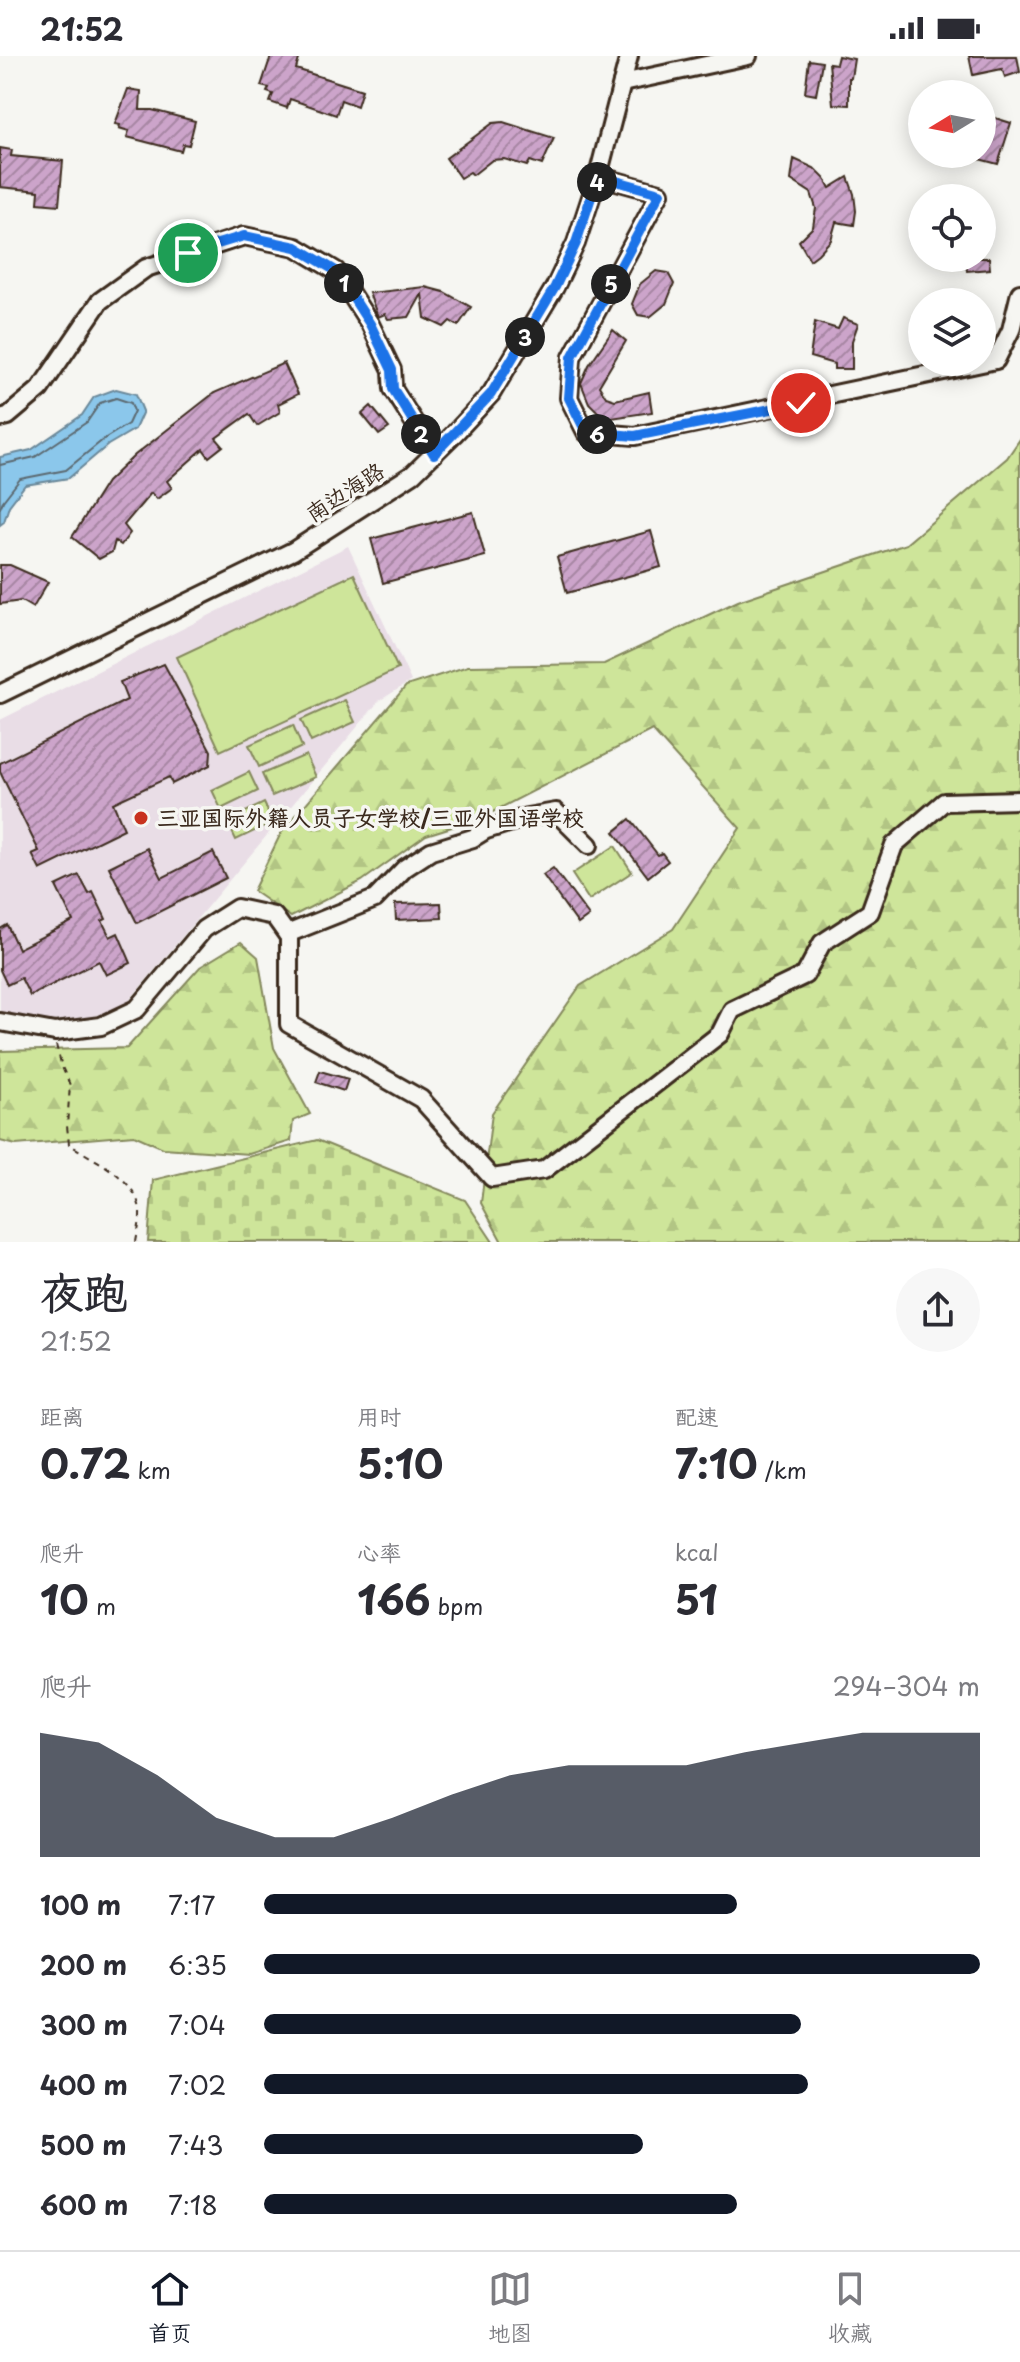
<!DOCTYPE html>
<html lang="zh">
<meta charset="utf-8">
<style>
body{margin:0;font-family:"Playpen Sans","LXGW WenKai TC",sans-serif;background:#f7f7f7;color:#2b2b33;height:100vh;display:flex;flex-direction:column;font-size:30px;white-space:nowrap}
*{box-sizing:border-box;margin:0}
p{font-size:26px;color:#7c7c81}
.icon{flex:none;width:44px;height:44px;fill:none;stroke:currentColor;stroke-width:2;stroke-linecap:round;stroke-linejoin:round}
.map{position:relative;height:1186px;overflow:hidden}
.details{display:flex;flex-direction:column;background:#fff;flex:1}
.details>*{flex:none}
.needle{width:52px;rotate:260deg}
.controls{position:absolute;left:908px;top:24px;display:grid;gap:16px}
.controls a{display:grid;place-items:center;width:88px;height:88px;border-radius:50%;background:#fff;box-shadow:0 4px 20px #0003;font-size:40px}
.pin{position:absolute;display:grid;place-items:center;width:68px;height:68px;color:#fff;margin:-34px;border:4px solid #fff;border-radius:50%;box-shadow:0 2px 8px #0007}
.km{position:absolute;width:40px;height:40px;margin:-20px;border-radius:50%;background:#222;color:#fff;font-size:22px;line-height:40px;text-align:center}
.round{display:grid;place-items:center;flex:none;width:84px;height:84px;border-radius:42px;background:#f7f7f7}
.overview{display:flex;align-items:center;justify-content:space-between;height:136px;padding:0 40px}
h1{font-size:44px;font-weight:700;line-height:60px}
.metrics{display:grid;grid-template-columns:repeat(3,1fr);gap:12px;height:136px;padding:8px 40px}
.metrics div{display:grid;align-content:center}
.metrics b{font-size:40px;font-weight:700}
.metrics small{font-size:22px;font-weight:400}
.metrics p{font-size:22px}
.chart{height:224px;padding:16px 40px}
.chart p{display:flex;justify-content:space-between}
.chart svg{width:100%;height:144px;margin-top:8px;fill:#111827;opacity:.7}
ul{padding:0 40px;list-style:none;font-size:26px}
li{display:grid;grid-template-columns:128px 96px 1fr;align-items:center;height:60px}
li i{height:20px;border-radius:10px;background:#111827}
.status{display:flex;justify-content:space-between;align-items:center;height:56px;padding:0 40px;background:#fff;direction:ltr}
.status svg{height:22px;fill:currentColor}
.dock{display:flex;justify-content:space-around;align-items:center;height:112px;border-top:2px solid #e1e1e2;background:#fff;font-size:22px;color:#7c7c81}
.dock a{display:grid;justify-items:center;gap:4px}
.dock .current{color:#111827}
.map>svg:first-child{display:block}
.built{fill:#e9dde6}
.grass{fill:#cee59a;stroke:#84885c;stroke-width:2}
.forest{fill:url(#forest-firs);stroke:#84885c;stroke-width:2}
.cemetery{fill:url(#cemetery-stones);stroke:#84885c;stroke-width:2}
.water{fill:#8bc7eb;stroke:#6b8899;stroke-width:2}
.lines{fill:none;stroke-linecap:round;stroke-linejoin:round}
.shore{stroke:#5b6970;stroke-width:2}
.building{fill:url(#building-hatch);stroke:#3b2a1e;stroke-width:2}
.minor-casing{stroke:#3b2a1e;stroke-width:22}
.path{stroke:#3b2a1e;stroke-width:2;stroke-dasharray:6 6;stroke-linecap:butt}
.minor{stroke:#f6f6f2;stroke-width:16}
.route-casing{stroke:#fff;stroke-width:16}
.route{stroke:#1a73e8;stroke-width:10}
.poi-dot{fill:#c8321e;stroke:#f6f6f2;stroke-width:3}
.labels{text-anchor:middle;stroke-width:7;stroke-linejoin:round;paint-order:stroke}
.street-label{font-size:22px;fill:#3b2a1e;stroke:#f6f6f2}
.poi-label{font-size:22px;font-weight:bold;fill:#3b2a1e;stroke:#f6f6f2;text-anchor:start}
</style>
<div class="status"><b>21:52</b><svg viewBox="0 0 49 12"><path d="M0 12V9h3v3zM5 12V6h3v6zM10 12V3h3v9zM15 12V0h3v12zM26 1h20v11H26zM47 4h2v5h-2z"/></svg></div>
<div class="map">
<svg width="1020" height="1186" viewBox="0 0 1020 1186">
<defs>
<pattern id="forest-firs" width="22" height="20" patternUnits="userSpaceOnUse" patternTransform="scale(2)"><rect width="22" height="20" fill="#cee59a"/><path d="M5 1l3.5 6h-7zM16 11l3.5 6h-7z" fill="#b2c584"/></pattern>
<pattern id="cemetery-stones" width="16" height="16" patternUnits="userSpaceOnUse" patternTransform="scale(2)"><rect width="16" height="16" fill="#cee59a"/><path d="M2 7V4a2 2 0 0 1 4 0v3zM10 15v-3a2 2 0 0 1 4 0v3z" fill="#b2c584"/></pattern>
<pattern id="building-hatch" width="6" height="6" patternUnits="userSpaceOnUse" patternTransform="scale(2)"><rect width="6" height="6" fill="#cca4ca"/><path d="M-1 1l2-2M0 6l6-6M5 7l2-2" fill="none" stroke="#a786a3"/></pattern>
</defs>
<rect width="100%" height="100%" fill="#f6f6f2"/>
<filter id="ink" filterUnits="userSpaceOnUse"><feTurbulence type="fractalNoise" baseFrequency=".0125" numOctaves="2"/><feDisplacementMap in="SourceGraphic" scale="16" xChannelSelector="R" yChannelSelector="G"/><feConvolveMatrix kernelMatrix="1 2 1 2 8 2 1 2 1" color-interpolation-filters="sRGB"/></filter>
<g filter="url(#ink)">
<polygon class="built" points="348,490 411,625 379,645 127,947 110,956 77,964 43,965 0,957 0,664"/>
<g class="grass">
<polygon points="354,518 398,613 220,695 177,601"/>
<polygon points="345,644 355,666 311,686 301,664"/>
<polygon points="293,669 302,691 259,711 249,689"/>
<polygon points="306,699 316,721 272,740 262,718"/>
<polygon points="249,716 258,735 221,753 212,734"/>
<polygon points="264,747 273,766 236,784 227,765"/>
<polygon points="615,790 632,816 589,844 572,818"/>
</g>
<g class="forest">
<polygon points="1020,383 1020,1186 502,1186 481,1147 492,1057 580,930 673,873 740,772 652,674 481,762 426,779 362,825 291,861 253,835 281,777 406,630 468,610 604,608 738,545 906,488 1007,402"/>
<polygon points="241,886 258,901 274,992 310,1058 293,1065 291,1085 249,1098 163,1092 134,1079 16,1089 0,1085 0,995 127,992 200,911"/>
</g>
<polygon class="cemetery" points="317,1084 465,1144 493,1186 148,1186 153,1124"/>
<polygon class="water" points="116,333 136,338 143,355 135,373 108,389 69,422 25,429 9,450 4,466 0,469 0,401 31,394 82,359 94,341"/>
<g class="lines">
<polyline class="shore" points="0,409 35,401 87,366 100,347 116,342 131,347 134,355 128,368 104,383 66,414 20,423 3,445 0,452"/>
</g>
<g class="building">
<polygon points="271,0 300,0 296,13 362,34 357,50 341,44 336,59 290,43 287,52 270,46 273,38 267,36 269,32 261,30"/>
<polygon points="838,0 854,3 851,22 849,22 849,49 833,48 829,7 836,8"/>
<polygon points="969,0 1017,0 1020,16 1005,21 1002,13 973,19"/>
<polygon points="809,4 822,6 816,39 805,37"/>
<polygon points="128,33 141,35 140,54 152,54 195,65 189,89 183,88 181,95 127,81 129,75 119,72 120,69 115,68"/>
<polygon points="992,61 1011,67 998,108 979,103"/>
<polygon points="503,66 554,82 542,109 530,105 527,110 504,103 492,104 473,119 470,116 460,122 446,102 493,67"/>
<polygon points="0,92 12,94 11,100 63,105 59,149 38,147 39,135 0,131"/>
<polygon points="794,103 814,112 825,123 830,132 848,121 854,138 856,155 854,169 836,166 831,184 818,198 810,204 799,185 813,171 816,152 811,137 791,124"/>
<polygon points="966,202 989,202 990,213 967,215"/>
<polygon points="656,215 668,217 674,228 666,248 650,261 638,259 632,248 640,228"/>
<polygon points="425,231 444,236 471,251 458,270 450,265 444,271 425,262 422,238 409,261 388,263 385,258 378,261 369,237"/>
<polygon points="843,262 858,268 852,285 852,313 834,313 834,308 810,301 815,266 838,273"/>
<polygon points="613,274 626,285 599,330 606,341 615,344 649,336 652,356 605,363 589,347 581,327 589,309"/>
<polygon points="284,307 298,338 278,348 280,356 257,370 249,358 216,382 223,390 209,401 203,393 167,425 172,432 157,443 151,437 124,469 130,477 121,489 115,485 112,496 99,503 72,481 107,426 135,399 214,337"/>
<polygon points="371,350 389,372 379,379 362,358"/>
<polygon points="473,456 485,500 383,527 371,483"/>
<polygon points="651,475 661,511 567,537 557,501"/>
<polygon points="0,509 10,509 48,526 33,552 21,545 0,548"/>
<polygon points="164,608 211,695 210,709 172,728 169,721 113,747 124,773 40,814 32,798 39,795 0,716 0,707 127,644 120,626"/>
<polygon points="630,763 658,799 662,797 668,805 648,821 614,776"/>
<polygon points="147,792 162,822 213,796 226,822 137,867 109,811"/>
<polygon points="553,812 589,860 578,868 543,819"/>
<polygon points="79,819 89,838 93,836 106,863 102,865 110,881 118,877 131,907 106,919 99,905 30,940 21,922 7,929 0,914 0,873 7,869 18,893 73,865 56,830"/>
<polygon points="441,847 442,862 396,864 395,848"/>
<polygon points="320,1015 348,1023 344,1035 316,1026"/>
</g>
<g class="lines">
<g class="minor-casing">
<g id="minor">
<polyline points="622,27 748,0"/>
<polyline points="598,120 660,137 572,301 569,342 586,376 635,380 996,304 1011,274 1020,237"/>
<polyline points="0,362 8,360 40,333 100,245 146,212 244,180 296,191 336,215 370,268 392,314 393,333 434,398"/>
<polyline points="0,638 293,495 413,418 454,378 491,338 555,231 576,187 598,120 629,0"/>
<polyline points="287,878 375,843 405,812 431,795 473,782 486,774 527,761 556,756 589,789"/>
<polyline points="0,966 55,976 101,970 137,953 204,873 237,852 274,860 289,881 289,968 421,1043 492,1122 544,1114 720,978 732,954 805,919 822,887 870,856 894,789 944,746 1020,744"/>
</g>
</g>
<path class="path" d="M 56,989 L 62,1011 L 70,1029 L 67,1070 L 69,1088 C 93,1104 131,1119 139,1149 C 142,1160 138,1174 136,1186"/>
<use href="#minor" class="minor"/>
</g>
</g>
<g class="lines" filter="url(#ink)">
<g class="route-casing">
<polyline id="route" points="188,197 244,180 296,191 336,215 370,268 392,314 393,333 434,398 491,338 555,231 576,187 598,120 660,137 572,301 569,342 586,376 635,380 801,347"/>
</g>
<use href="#route" class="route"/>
</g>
<circle class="poi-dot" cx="141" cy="762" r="8"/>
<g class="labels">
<g class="street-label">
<text transform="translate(345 436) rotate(-33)" y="8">南边海路</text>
</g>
<g class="poi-label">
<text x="157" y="770">三亚国际外籍人员子女学校/三亚外国语学校</text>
</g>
</g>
</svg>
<div class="controls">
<a><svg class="needle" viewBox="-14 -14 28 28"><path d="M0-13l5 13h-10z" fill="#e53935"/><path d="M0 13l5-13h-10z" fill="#7c7c81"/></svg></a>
<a><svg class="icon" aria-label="locate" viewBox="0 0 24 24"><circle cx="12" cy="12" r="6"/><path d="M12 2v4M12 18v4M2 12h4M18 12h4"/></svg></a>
<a><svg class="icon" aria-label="layers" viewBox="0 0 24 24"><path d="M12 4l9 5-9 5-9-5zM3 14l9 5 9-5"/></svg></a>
</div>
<div class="pin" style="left:188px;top:197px;background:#1e9e55"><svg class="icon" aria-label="arrive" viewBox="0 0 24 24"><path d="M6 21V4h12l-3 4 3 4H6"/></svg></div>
<div class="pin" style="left:801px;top:347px;background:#d93025"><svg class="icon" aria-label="check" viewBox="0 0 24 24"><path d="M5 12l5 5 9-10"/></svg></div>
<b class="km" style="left:344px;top:227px">1</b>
<b class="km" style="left:421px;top:378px">2</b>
<b class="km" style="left:525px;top:281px">3</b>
<b class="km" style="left:597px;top:126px">4</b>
<b class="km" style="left:611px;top:228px">5</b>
<b class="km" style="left:597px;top:378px">6</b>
</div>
<section class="details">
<div class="overview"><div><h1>夜跑</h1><p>21:52</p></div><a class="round"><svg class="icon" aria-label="share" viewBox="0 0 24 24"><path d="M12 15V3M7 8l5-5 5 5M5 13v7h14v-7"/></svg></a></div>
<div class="metrics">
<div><p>距离</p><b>0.72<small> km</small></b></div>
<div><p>用时</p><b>5:10</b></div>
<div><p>配速</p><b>7:10<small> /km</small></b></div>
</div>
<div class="metrics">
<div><p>爬升</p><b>10<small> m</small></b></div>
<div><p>心率</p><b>166<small> bpm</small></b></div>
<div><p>kcal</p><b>51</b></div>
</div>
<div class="chart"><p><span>爬升</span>294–304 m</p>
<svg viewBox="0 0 160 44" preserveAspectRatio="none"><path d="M0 44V6L10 9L20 19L30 32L40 38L50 38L60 32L70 25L80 19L90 16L100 16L110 16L120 12L130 9L140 6L150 6L160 6V44z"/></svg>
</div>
<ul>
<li><b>100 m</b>7:17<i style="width:66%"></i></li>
<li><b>200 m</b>6:35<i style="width:100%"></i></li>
<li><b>300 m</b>7:04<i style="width:75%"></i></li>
<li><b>400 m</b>7:02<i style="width:76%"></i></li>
<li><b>500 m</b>7:43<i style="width:53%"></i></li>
<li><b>600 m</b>7:18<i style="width:66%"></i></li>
</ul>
</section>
<nav class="dock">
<a class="current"><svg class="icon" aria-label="home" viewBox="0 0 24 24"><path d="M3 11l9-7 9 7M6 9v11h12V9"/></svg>首页</a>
<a><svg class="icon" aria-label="map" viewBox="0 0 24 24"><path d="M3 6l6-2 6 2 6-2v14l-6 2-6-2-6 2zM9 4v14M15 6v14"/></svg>地图</a>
<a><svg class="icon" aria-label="saved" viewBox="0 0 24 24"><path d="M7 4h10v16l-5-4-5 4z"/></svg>收藏</a>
</nav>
